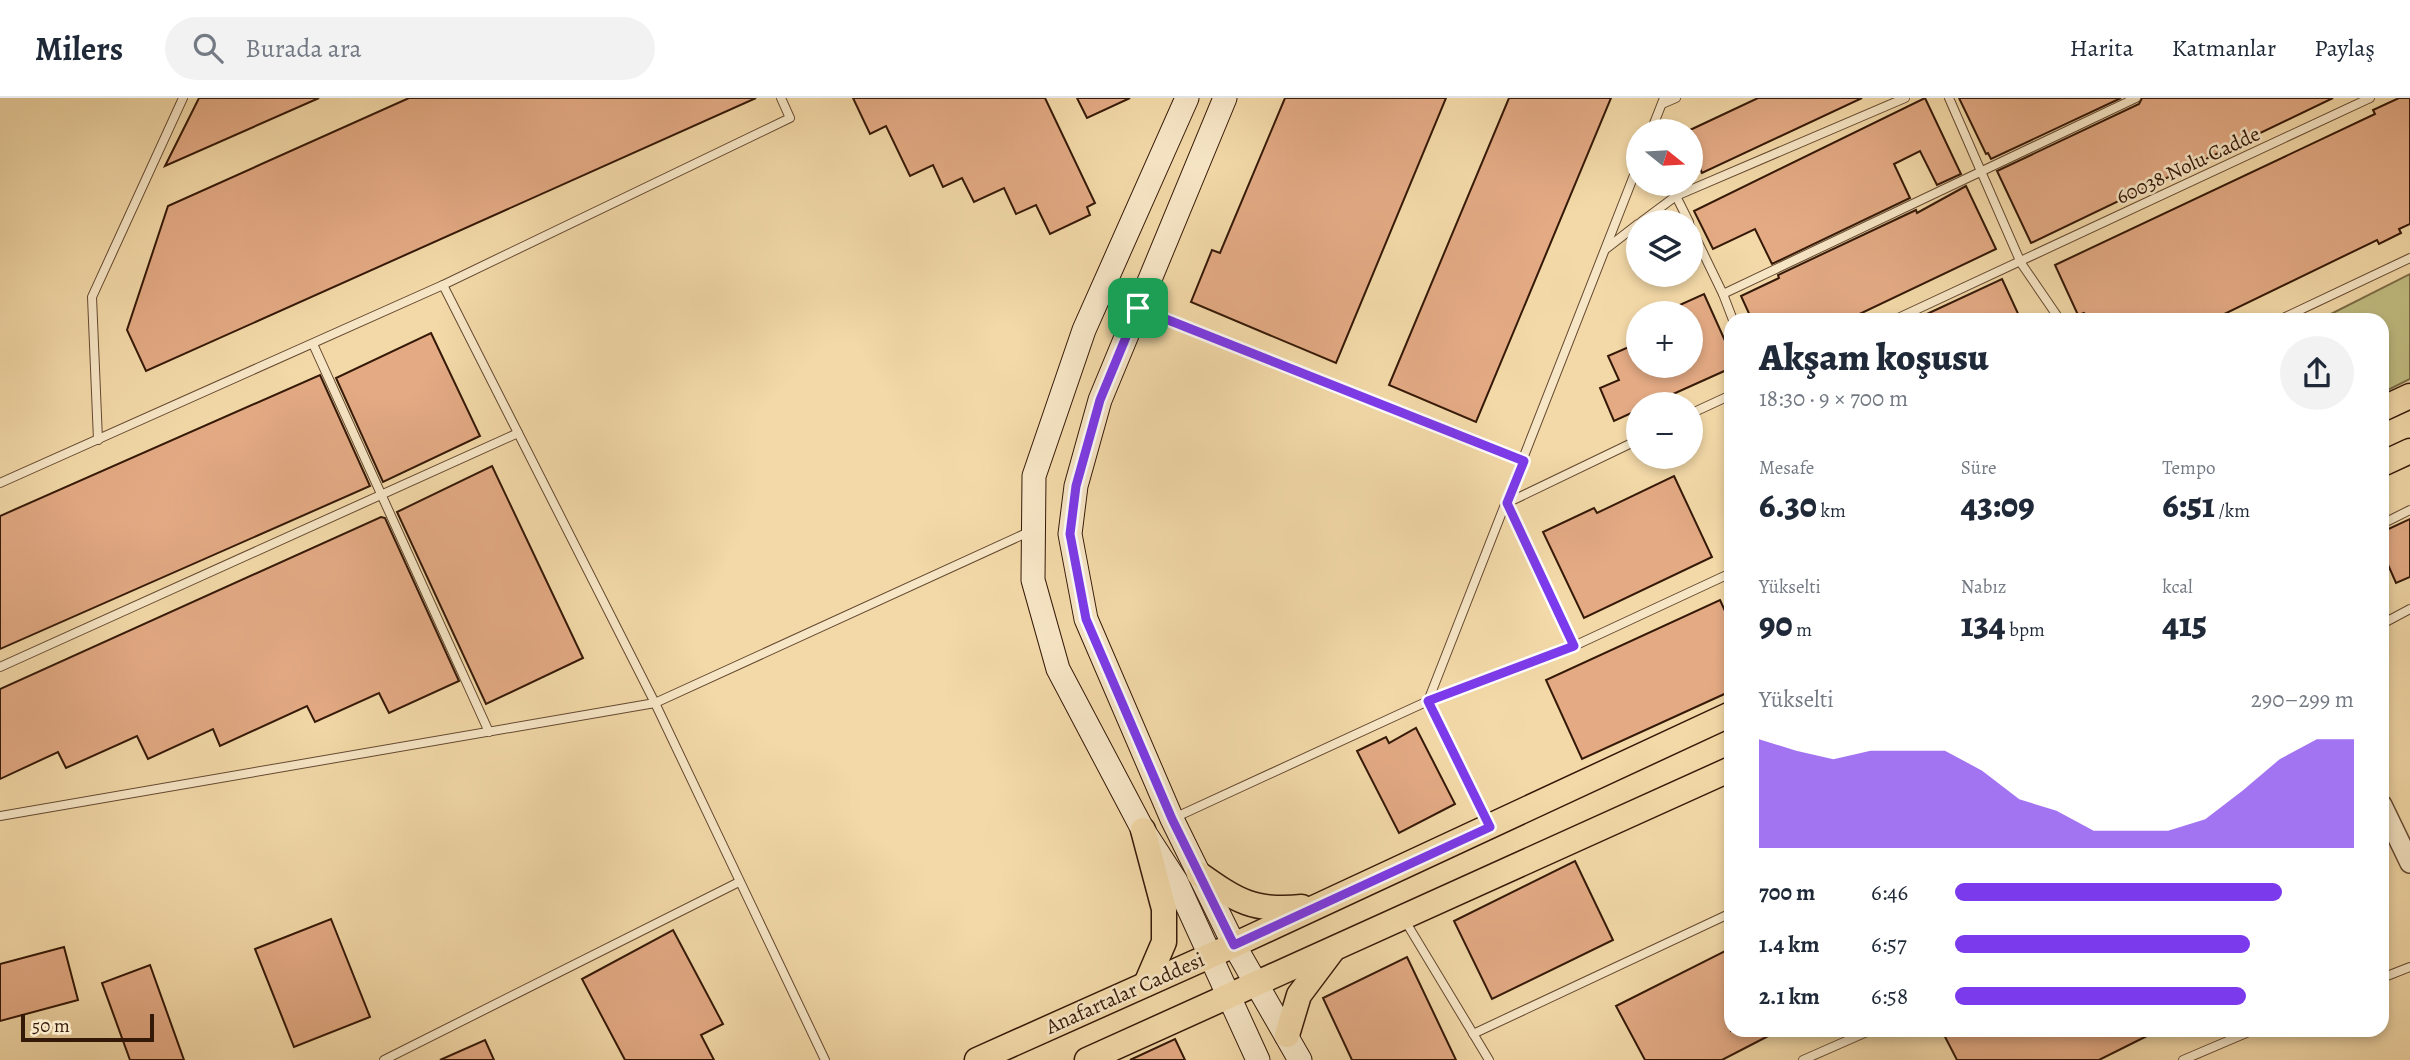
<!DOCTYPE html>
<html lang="tr">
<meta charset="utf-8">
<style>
body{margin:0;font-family:Alegreya,serif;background:#f2f2f3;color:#1f2937;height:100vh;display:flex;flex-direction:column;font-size:26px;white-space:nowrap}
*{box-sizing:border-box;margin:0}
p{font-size:23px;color:#747a83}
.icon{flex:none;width:38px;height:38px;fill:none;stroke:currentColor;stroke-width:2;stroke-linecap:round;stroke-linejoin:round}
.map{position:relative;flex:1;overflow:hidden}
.drawer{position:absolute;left:1724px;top:215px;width:665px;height:724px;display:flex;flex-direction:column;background:#fff;border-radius:21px;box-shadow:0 4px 10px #0003}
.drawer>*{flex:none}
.needle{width:46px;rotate:108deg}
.fabs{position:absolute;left:1626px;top:21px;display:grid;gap:14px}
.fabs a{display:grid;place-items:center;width:77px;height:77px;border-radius:50%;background:#fff;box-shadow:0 4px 10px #0003;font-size:35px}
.scale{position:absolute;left:21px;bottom:18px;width:133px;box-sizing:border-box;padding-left:7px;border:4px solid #351908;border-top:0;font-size:19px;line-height:24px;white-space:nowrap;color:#351908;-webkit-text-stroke:5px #f7e6c6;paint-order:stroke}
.pin{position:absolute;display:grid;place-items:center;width:60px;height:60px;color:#fff;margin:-30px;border-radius:14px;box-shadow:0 4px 10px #0006}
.round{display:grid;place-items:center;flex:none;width:74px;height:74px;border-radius:37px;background:#f2f2f3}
.summary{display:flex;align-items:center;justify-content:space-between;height:119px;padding:0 35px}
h1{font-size:38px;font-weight:800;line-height:52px}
.metrics{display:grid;grid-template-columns:repeat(3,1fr);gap:10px;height:119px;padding:7px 35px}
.metrics div{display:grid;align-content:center}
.metrics b{font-size:35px;font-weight:800}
.metrics small{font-size:19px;font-weight:400}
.metrics p{font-size:19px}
.chart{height:196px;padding:14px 35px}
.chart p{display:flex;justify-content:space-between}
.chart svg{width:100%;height:126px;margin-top:7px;fill:#7c3aed;opacity:.7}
ul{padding:0 35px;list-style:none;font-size:23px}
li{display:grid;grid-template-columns:112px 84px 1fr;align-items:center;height:52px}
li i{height:18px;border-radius:9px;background:#7c3aed}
header{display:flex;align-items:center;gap:42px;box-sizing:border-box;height:98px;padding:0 35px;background:#fff;border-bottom:2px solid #e0e1e3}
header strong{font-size:33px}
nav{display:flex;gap:38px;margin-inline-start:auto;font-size:24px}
.search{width:490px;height:63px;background:#f2f2f3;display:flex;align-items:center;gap:18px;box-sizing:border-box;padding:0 24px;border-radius:38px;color:#747a83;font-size:26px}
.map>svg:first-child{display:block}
.green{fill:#c1be83;stroke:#7b6c46;stroke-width:2}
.building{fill:#e3aa84;stroke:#351908;stroke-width:2}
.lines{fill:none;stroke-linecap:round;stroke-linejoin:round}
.service-casing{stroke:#644930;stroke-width:10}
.tertiary-casing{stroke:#644930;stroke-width:22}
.secondary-casing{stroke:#351908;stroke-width:25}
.primary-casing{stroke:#351908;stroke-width:27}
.service{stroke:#f7e6c6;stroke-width:8}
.tertiary{stroke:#f7e6c6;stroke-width:19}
.secondary{stroke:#f7e6c6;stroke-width:23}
.primary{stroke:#f3d9a8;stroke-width:24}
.route-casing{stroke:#fff;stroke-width:14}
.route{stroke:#7c3aed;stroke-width:9}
.labels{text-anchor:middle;stroke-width:5;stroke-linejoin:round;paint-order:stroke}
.street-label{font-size:21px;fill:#351908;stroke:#f7e6c6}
</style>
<header>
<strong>Milers</strong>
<div class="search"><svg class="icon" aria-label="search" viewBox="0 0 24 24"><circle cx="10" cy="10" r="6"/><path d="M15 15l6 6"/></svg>Burada ara</div>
<nav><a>Harita</a><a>Katmanlar</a><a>Paylaş</a></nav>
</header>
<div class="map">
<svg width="2410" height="962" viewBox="0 0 2410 962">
<rect width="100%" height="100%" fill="#f3d9a8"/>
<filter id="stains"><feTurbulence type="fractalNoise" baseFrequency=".00286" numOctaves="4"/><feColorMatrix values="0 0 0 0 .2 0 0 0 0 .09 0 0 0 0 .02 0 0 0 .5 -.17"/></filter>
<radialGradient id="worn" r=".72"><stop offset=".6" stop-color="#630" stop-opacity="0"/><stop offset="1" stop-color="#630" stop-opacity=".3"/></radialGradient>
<polygon class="green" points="2410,176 2410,281 2382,295 2382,222 2319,222"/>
<g class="building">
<polygon points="199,0 319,0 165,68"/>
<polygon points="409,0 756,0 146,273 127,232 168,108"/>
<polygon points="853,0 1045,0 1095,105 1087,109 1090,117 1050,136 1036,107 1016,116 1004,90 974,104 962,80 943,89 933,67 910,78 886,28 870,36"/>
<polygon points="1077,0 1130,0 1087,20"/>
<polygon points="1285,0 1446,0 1336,265 1191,204 1212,152 1220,155"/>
<polygon points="1509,0 1611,0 1476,324 1389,287"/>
<polygon points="1758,0 1862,0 1702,75 1690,50 1690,32"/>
<polygon points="1925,0 1961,76 1937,87 1920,53 1894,66 1910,100 1772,166 1755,131 1713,151 1694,113"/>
<polygon points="1959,0 2121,0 1991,61 1988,55 1986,56"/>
<polygon points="2142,0 2333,0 2031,145 1997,73 2139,6"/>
<polygon points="2399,0 2410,0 2410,126 2399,131 2401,135 2379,146 2377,142 2212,222 2088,222 2084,215 2078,217 2055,167 2375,16 2373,12"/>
<polygon points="1966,88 1996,151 1847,222 1752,222 1741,198 1779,180 1778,177 1916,112 1917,115"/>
<polygon points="2002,181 2021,222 1914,222"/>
<polygon points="1704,196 1731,256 1731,270 1651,306 1638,306 1638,312 1614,323 1600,290 1619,282 1608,258 1638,245 1638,268 1690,268 1690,215 1662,215"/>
<polygon points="431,235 480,338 383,384 336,280"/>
<polygon points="320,277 370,388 0,551 0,418"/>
<polygon points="492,368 583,560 486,606 397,414"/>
<polygon points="1674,378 1712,459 1584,520 1543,434 1594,410 1597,415"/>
<polygon points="381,419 385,420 459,583 389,615 379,595 315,624 307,608 220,648 213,631 148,661 137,638 66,670 58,654 0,681 0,591"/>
<polygon points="2410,421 2410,479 2396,485 2382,453 2382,434"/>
<polygon points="1720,502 1731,526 1731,593 1582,661 1546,582"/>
<polygon points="1416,630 1455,706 1399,735 1357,653 1386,639 1389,645"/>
<polygon points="1575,763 1613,842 1492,901 1454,823"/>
<polygon points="331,821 370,919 294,949 255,851"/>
<polygon points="673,832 723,926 701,937 714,962 625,962 582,881"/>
<polygon points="64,849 78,902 0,923 0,866"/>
<polygon points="1731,850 1731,933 1778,933 1722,962 1645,962 1616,908"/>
<polygon points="1407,859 1456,962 1352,962 1323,900"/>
<polygon points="150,867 184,962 130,962 102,885"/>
<polygon points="1942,933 2157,933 2099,962 1957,962"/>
<polygon points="1175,941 1185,962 1130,962"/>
<polygon points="485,942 494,962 440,962"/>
</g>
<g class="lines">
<g class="service-casing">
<g id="service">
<polyline points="1949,0 2021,165 2060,222"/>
<polyline points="1662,6 1676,0"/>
<polyline points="1651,33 1664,0"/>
<polyline points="1641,124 1676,98"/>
<polyline points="1689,124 1676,98 1905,0"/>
<polyline points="1690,128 1723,196 2136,0"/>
<polyline points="1607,150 1638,126"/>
<polyline points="443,187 655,605 825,962"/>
<polyline points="1723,196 1733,222"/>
<polyline points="1139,210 1524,363"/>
<polyline points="1894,222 2370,0"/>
<polyline points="2279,222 2410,160"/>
<polyline points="313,246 489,634"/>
<polyline points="1690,316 1731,297"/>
<polyline points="98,342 92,199 183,0"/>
<polyline points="0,385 443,187 790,20 781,0"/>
<polyline points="2382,426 2410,412"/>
<polyline points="2382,526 2410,511"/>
<polyline points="1574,548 1731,475"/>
<polyline points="0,569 518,335"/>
<polyline points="0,718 655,605 1031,433"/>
<polyline points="1174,720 1428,603 1638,67"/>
<polyline points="1487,725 1428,603 1574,548 1507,405 1638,342"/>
<polyline points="1404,821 1489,962"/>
<polyline points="2382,880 2410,869"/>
<polyline points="1473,936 1731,815"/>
<polyline points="384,962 739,784"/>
<polyline points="1803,962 1869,933"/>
<polyline points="2183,962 2251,933"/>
</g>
</g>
<g class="tertiary-casing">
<polyline id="tertiary" points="2382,707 2410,765"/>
</g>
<g class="secondary-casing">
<g id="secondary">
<polyline points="1187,0 1084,232 1034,378 1033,482 1058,571 1143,732 1176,783 1258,962"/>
<polyline points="1225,0 1100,302 1076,388 1070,436 1086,521 1172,721 1234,847 1300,962"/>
</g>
</g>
<g class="primary-casing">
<g id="primary">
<polyline points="2382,311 2410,298"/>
<polyline points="2382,366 2410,353"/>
<polyline points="1143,732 1164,811 1164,844 1146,886"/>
<path d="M 1199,776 C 1237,803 1254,814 1302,809"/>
<polyline points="1287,937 1299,897 1332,853"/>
<polyline points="977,962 1234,847 1731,616"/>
<polyline points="1087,962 1731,671"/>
</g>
</g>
<use href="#service" class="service"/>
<use href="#tertiary" class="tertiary"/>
<use href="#secondary" class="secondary"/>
<use href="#primary" class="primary"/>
</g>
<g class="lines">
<g class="route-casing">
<polygon id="route" points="1138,210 1524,363 1507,405 1574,548 1428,603 1490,729 1234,847 1172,721 1086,521 1070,436 1076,388 1100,302"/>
</g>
<use href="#route" class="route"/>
</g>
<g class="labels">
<g class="street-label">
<text transform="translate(2188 67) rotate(-25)" y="7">60038 Nolu Cadde</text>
<text transform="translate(1125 895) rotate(-24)" y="7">Anafartalar Caddesi</text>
</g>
</g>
<rect width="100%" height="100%" filter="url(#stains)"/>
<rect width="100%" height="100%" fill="url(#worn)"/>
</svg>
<div class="fabs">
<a><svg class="needle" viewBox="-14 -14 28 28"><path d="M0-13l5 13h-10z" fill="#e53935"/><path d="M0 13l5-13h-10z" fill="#747a83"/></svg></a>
<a><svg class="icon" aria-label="layers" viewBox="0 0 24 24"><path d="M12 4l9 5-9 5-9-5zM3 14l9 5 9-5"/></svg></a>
<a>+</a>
<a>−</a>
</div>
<div class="scale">50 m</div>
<div class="pin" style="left:1138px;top:210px;background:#1e9e55"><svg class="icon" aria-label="arrive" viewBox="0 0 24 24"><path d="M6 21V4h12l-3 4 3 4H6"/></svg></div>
<section class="drawer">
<div class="summary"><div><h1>Akşam koşusu</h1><p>18:30 · 9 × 700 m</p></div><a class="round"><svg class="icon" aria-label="share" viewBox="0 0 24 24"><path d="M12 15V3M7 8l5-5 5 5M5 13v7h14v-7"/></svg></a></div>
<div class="metrics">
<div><p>Mesafe</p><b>6.30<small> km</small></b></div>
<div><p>Süre</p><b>43:09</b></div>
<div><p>Tempo</p><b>6:51<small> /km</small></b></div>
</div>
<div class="metrics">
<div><p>Yükselti</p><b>90<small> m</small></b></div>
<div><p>Nabız</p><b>134<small> bpm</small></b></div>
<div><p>kcal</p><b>415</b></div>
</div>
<div class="chart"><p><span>Yükselti</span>290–299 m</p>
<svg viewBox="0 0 160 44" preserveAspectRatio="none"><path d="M0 44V6L10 10L20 13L30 10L40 10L50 10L60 17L70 27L80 31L90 38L100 38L110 38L120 34L130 24L140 13L150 6L160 6V44z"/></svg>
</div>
<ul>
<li><b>700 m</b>6:46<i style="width:82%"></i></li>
<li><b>1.4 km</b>6:57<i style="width:74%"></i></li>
<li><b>2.1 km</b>6:58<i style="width:73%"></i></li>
</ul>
</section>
</div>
